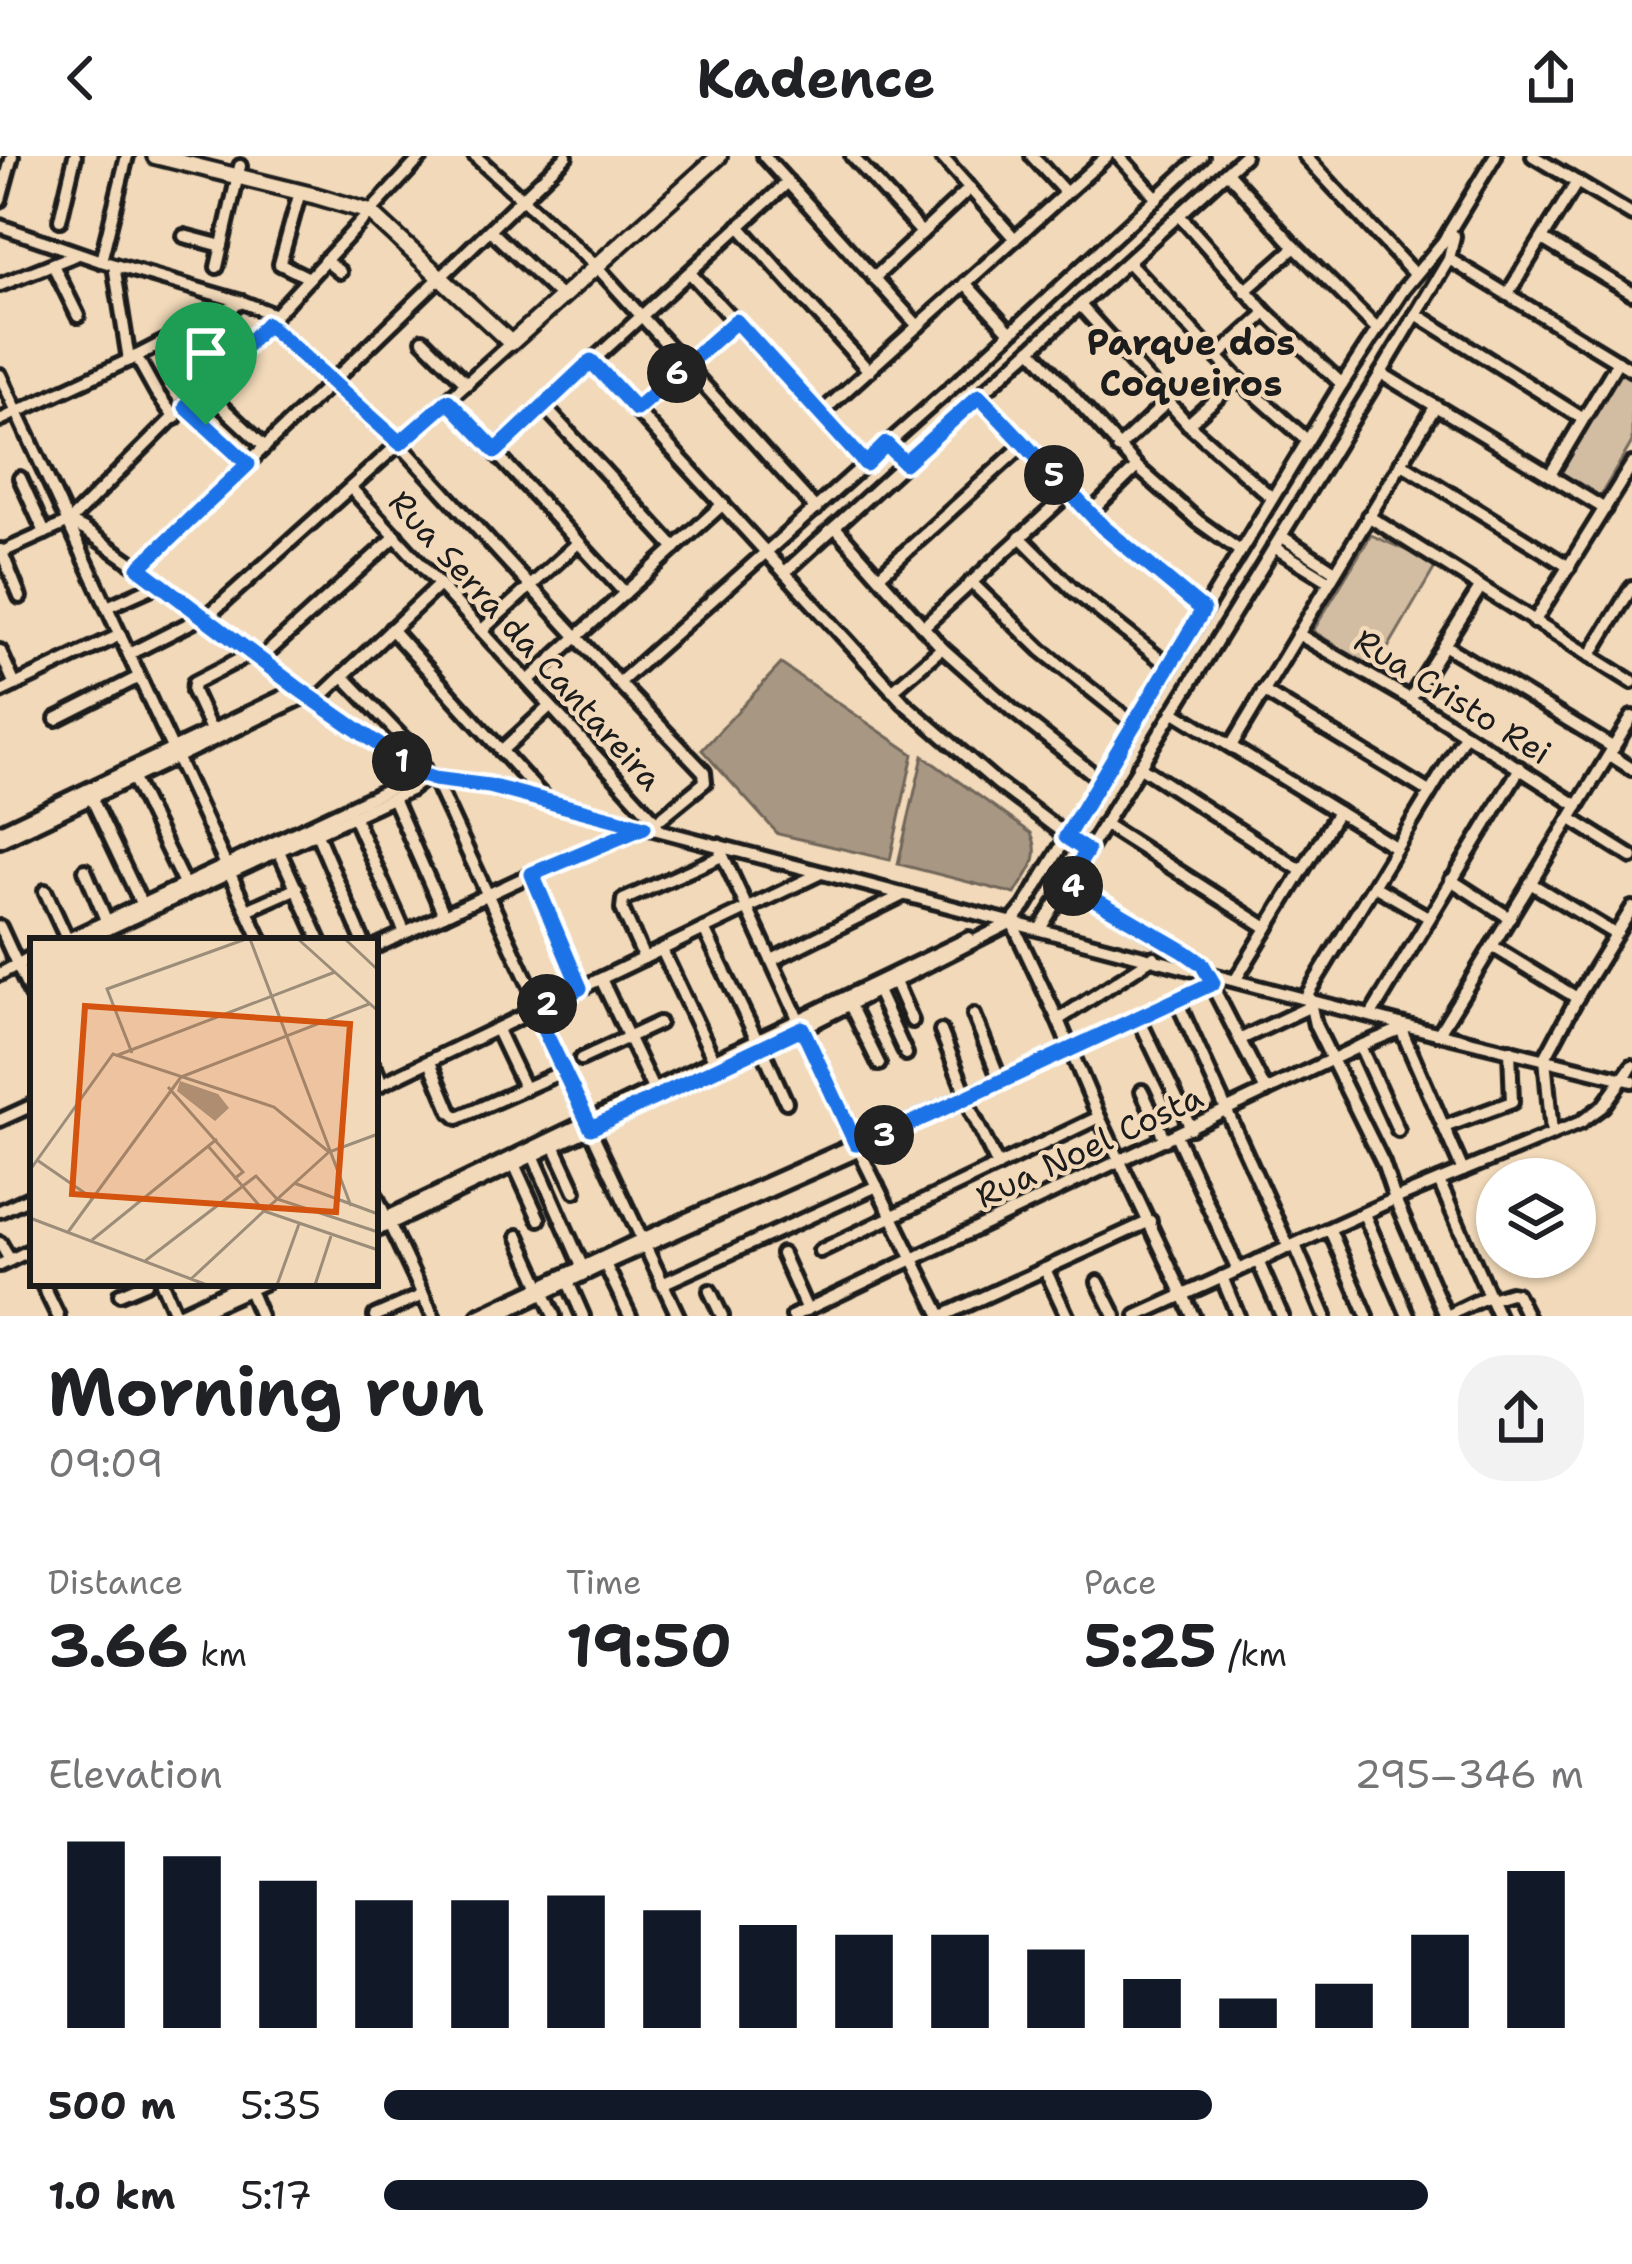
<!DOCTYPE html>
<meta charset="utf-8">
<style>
body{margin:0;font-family:"Shantell Sans",sans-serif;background:#f2f2f2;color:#202124;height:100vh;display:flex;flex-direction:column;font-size:45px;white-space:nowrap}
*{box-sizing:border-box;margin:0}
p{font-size:39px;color:#757577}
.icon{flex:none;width:66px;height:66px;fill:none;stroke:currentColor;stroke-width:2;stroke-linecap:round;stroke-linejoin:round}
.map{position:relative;height:1160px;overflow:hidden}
.drawer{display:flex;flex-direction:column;background:#fff;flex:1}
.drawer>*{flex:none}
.fabs{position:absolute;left:1476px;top:1002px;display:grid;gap:24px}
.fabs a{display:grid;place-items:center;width:120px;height:120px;border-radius:50%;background:#fff;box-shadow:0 3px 9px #0004;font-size:60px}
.pin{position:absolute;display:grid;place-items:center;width:102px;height:102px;color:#fff;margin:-123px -51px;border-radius:50% 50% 50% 0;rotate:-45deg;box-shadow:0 0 12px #0007}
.pin .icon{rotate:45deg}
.km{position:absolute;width:60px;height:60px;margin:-30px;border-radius:50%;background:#222;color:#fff;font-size:33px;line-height:60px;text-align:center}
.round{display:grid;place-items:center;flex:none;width:126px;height:126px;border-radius:48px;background:#f2f2f2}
.summary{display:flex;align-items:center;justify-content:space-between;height:204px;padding:0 48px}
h1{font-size:66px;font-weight:700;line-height:90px}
.metrics{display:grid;grid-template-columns:repeat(3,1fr);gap:18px;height:204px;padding:12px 48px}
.metrics div{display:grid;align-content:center}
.metrics b{font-size:60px;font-weight:700}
.metrics small{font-size:33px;font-weight:400}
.metrics p{font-size:33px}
.chart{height:336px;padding:24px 48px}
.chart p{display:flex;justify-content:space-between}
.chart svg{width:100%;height:216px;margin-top:12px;stroke:#111827;stroke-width:6}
ul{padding:0 48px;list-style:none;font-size:39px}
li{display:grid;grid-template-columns:192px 144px 1fr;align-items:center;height:90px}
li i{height:30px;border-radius:15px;background:#111827}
header{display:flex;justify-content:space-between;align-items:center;height:156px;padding:0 48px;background:#fff;font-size:54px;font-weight:700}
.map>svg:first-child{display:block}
.green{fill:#d2bda2;stroke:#776c5f;stroke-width:3}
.water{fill:#a89883;stroke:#70665a;stroke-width:3}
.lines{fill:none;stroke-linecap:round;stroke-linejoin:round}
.minor-casing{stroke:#1c1c1c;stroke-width:20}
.major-casing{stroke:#1c1c1c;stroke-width:22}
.minor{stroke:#f1d9b9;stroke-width:10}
.major{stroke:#f1d9b9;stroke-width:14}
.route-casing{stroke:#fff;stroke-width:24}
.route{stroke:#1a73e8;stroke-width:15}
.labels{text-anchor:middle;stroke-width:9;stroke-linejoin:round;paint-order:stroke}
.street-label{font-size:33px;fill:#1c1c1c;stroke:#f1d9b9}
.neighbourhood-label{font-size:36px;font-weight:bold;fill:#1c1c1c;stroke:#f1d9b9}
.inset-road{fill:none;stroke:#9c8d7a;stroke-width:3}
.view{fill:#d4530e;fill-opacity:0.15;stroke:#d4530e;stroke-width:6}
.inset-edge{fill:none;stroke:#1c1c1c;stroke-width:6}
</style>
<header><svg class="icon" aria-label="back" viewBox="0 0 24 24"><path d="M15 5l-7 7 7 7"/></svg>Kadence<svg class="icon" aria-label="share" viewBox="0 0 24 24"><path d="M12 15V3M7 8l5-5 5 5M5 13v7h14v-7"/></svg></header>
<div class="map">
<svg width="1632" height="1160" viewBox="0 0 1632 1160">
<rect width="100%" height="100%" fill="#f1d9b9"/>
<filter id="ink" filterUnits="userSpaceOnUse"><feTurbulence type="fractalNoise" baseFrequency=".00833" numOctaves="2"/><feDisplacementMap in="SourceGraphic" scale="24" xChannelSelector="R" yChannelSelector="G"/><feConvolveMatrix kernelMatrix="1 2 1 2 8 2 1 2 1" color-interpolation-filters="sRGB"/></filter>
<g filter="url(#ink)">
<g class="green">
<polygon points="1615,212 1632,222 1632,286 1599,342 1558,318"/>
<polygon points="1371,379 1437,408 1375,514 1313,475"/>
</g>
<g class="water">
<polygon points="781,508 913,598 890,704 778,678 702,594"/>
<path d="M 923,600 L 1031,677 C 1043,703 1028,715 1015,738 L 898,708 Z"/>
</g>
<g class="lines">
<g class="minor-casing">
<g id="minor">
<polyline points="475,0 597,111 816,353"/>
<polyline points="764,0 918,170"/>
<polyline points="852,0 922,77"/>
<polyline points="941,0 1015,83"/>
<polyline points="1032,0 1066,37"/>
<polyline points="1119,0 1157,42"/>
<polyline points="1305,0 1415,119"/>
<polyline points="1533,0 1632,59"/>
<polyline points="1227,16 1295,91 1377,173"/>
<polyline points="300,36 280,108 309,122"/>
<polyline points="0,44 12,0"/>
<polyline points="1179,59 1266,157 1342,228"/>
<polyline points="60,64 75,0"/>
<polyline points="0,70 101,105 242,146 275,159"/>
<polyline points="739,70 869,215"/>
<polyline points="490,74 562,142"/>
<polyline points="184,80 222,90"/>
<polyline points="1542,83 1632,137"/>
<polyline points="1449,103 1632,214"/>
<polyline points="325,104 340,116"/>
<polyline points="101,105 127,0"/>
<polyline points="1128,106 1238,223 1307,284"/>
<polyline points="53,109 78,160"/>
<polyline points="114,109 129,204"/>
<polyline points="217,111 240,10"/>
<polyline points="690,117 866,308"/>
<polyline points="874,122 970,32"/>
<polyline points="965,127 1010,176"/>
<polyline points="0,129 78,98"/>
<polyline points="1245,135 1295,91"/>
<polyline points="1507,139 1577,26"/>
<polyline points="1080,149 1188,268 1272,342"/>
<polyline points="1416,158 1582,262"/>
<polyline points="267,168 400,288 619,527 704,616 705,626 656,666"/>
<polyline points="423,184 467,228"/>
<polyline points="1031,193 1137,311 1198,365 1240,395"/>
<polyline points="136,200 156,236 175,262"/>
<polyline points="1217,201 1266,157"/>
<polyline points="591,205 904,547 997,627 1087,695"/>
<polyline points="1381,217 1605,353"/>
<polyline points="0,219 261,785"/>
<polyline points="203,233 265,291"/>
<polyline points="979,240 1103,371 1203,454"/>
<polyline points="448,245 625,437"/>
<polyline points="543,249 675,392"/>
<polyline points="186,251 248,308"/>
<polyline points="636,253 736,165"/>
<polyline points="820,258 1107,0"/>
<polyline points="0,264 129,204 242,146"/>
<polyline points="1188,268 1238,223"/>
<polyline points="1118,292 1168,245"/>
<polyline points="495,294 788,26"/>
<polyline points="1401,307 1569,411"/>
<polyline points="1550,319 1618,205"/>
<polyline points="20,322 45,377"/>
<polyline points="351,332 651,660 658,672"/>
<polyline points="1090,357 1137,311"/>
<polyline points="1368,360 1632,526"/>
<polyline points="69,366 85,374 139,412 299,533 415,615 434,623 489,630 1408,870 1632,925"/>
<polyline points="835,371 942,492 1012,554 1101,624"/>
<polyline points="1281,380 1335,415"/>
<polyline points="1020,381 1073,434 1170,511"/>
<polyline points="1274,391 1329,425"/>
<polyline points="1,394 20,441"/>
<polyline points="0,397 69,366 275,159 422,0"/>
<polyline points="139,412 566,0"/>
<polyline points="785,416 1244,0"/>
<polyline points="879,420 1024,288"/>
<polyline points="971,426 1041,494 1135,569"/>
<polyline points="107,451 159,428"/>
<polyline points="1534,466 1632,308"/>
<polyline points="923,471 1070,336"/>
<polyline points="391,473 546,644"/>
<polyline points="482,474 579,386"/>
<polyline points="1298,478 1410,543 1578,650"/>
<polyline points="1444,489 1614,592"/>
<polyline points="0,495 15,529"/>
<polyline points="129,498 212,456 511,187"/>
<polyline points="1590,500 1632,431"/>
<polyline points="260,503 396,380"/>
<polyline points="343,520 417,597 426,618"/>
<polyline points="528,525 723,348"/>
<polyline points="619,527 964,220 1202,0"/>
<polyline points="892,535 942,492"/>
<polyline points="1263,535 1429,636"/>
<polyline points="0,536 120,479"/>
<polyline points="1410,543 1480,432"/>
<polyline points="316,545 440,428"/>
<polyline points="1173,555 1395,691"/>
<polyline points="56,563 139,521"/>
<polyline points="212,576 193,535 194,527 252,497"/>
<polyline points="1231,590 1435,251"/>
<polyline points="501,595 550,550"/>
<polyline points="1610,599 1632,613"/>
<polyline points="1139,610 1302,715"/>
<polyline points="133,623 184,728"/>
<polyline points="434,623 540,852"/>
<polyline points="393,642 444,759"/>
<polyline points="92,643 142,749"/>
<polyline points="354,661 405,777"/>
<polyline points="1571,663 1632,701"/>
<polyline points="1104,668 1267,772"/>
<polyline points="0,675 299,533"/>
<polyline points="317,678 363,785"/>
<polyline points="0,685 308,539"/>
<polyline points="718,689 856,988 941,1160"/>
<polyline points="279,695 320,785"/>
<polyline points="85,714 106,764"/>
<polyline points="532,718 580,832"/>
<polyline points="1451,724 1510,762"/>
<polyline points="1067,727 1201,808 1266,935"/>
<polyline points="1530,727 1615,778"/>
<polyline points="1374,730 1428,761"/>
<polyline points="45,735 67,783"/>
<polyline points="247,754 297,732"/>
<polyline points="1012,766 1058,864 1099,961 1193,1160"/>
<polyline points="0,771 33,843"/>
<polyline points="704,773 757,884"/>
<polyline points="1040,773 1381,217 1449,103 1454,80"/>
<polyline points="64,785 425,616"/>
<polyline points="82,785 410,634 427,621"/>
<polyline points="1492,790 1577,842"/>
<polyline points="375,791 532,718 644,671"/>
<polyline points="662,794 714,904"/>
<polyline points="644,802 622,753 623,744 722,700"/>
<polyline points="772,804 903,739"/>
<polyline points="0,818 33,800"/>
<polyline points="601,823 653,933"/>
<polyline points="1236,823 1338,656"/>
<polyline points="895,826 912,865"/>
<polyline points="877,835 906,898"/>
<polyline points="1177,845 1289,1092"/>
<polyline points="850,849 879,908"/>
<polyline points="535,855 678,1160"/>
<polyline points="974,859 1000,924"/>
<polyline points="1371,859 1520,612"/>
<polyline points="1139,863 1191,972"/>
<polyline points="1058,864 1154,801"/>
<polyline points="1401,873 1463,1015"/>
<polyline points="497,874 525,933"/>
<polyline points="941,875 962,928 969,951 998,1010"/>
<polyline points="1439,877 1632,561"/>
<polyline points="1241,883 1309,851"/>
<polyline points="1360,890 1398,974"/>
<polyline points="762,892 786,946"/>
<polyline points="581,903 659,867"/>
<polyline points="430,906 451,956 458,962 564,915"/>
<polyline points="375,911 382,927"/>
<polyline points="375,931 821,717"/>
<polyline points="1142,935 1165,984"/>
<polyline points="0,964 33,949"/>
<polyline points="1444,971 1512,946 1510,894"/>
<polyline points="1552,977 1545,902 1577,842 1632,752"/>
<polyline points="1176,979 1238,1114"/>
<polyline points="554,989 575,1035"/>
<polyline points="533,999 582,1110"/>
<polyline points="514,1008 539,1063"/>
<polyline points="1439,1025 1498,1160"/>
<polyline points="375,1038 433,1160"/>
<polyline points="0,1055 33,1040"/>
<polyline points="1364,1058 1408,1160"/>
<polyline points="375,1067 969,782"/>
<polyline points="1330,1074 1367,1160"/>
<polyline points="375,1075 803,872 1012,766 1025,750 1342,228 1403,134 1443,86 1495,0"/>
<polyline points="518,1080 554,1160"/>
<polyline points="0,1087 10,1104"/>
<polyline points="1295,1089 1325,1160"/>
<polyline points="820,1095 1099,961"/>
<polyline points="782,1098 807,1154"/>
<polyline points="1258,1105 1282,1160"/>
<polyline points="605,1108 630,1160"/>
<polyline points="0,1109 33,1093"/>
<polyline points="1045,1113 1067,1160"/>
<polyline points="1222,1121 1238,1160"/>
<polyline points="568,1126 583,1160"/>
<polyline points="1098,1126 1115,1160"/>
<polyline points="42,1127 58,1160"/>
<polyline points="162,1127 176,1160"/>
<polyline points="662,1128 877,1030"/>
<polyline points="249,1134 260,1160"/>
<polyline points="710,1135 722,1160"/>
<polyline points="120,1138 146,1127"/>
<polyline points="1490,1143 1510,1137 1516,1138 1527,1160"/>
<polyline points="174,1160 245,1127"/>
<polyline points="191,1160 264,1127"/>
<polyline points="375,1160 423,1139"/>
<polyline points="478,1160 642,1083 858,987"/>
<path d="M 497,1160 L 605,1108 L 860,994 L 873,984 C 985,930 1100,881 1213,827"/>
<polyline points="793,1160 1360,890 1408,870"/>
<polyline points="942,1160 1150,1065"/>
<polyline points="1137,1160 1395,1043 1581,966 1603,950 1632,910"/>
<polyline points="1446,1160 1395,1043 1383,1007 1315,869 1308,837 1465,579"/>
<polyline points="1447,1160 1488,1140"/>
</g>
</g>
<g class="major-casing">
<polyline id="major" points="155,0 316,40 370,56 511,187 719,0"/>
</g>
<use href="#minor" class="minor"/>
<use href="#major" class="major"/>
</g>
</g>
<g class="lines" filter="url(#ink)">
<g class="route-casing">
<polygon id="route" points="736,165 866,308 886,288 905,307 979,240 1103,371 1203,454 1066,681 1087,695 1067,727 1185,796 1202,808 1213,827 873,985 856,988 802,872 591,972 535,855 580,832 532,718 644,671 489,630 434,623 422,619 299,533 139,412 248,308 186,251 267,168 400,287 448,245 496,295 591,205 636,253"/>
</g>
<use href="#route" class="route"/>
</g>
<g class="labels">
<g class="street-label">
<text transform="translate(526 484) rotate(48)" y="12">Rua Serra da Cantareira</text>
<text transform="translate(1453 540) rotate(32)" y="12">Rua Cristo Rei</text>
<text transform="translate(1089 990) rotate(-25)" y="12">Rua Noel Costa</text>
</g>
<g class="neighbourhood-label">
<text x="1191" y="199">Parque dos<tspan x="1191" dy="41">Coqueiros</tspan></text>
</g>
</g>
<g transform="translate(30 782)">
<rect width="348" height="348" fill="#f1d9b9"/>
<path d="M 150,143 L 188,156 L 199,170 L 185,183 L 147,153 Z" fill="#a89883"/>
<path class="inset-road" d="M 220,1 L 321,268M 268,1 L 348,73M 315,1 L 348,32M 102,115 L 77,51 L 216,1M 88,117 L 305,34M 151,139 L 339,66M 138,149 L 213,234 L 204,241M 178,208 L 234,273 L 299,214 L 348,196M 7,222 L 62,260M 0,232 L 83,116 L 244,169 L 299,214M 264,245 L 348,276M 0,280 L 177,347M 38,294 L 151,139M 62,302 L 187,201M 115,323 L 226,238 L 247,261 L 348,294M 161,341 L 234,273 L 348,312M 247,347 L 269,286M 285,347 L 301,298"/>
<path class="view" d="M 55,68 L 320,86 L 306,274 L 42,256 Z"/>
<rect width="348" height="348" class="inset-edge"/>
</g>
</svg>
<div class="fabs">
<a><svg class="icon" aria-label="layers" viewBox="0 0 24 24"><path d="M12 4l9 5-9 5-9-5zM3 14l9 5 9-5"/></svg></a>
</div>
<div class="pin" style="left:206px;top:269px;background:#1e9e55"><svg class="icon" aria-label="arrive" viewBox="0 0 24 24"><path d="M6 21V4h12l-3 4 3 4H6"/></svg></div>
<b class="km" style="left:402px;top:605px">1</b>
<b class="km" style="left:547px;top:848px">2</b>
<b class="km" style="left:884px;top:979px">3</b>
<b class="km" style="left:1073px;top:730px">4</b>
<b class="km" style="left:1054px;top:319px">5</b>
<b class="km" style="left:677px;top:217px">6</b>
</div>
<section class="drawer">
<div class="summary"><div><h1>Morning run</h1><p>09:09</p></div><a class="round"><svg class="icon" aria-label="share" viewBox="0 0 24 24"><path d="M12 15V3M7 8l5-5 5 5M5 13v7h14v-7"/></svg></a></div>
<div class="metrics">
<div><p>Distance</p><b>3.66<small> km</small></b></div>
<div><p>Time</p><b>19:50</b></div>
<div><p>Pace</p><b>5:25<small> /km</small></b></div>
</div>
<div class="chart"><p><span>Elevation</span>295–346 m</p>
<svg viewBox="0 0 160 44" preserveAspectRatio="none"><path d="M5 44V6M15 44V9M25 44V14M35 44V18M45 44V18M55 44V17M65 44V20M75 44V23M85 44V25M95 44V25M105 44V28M115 44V34M125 44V38M135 44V35M145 44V25M155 44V12"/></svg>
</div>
<ul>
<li><b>500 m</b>5:35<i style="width:69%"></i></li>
<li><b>1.0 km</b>5:17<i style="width:87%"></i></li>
</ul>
</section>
